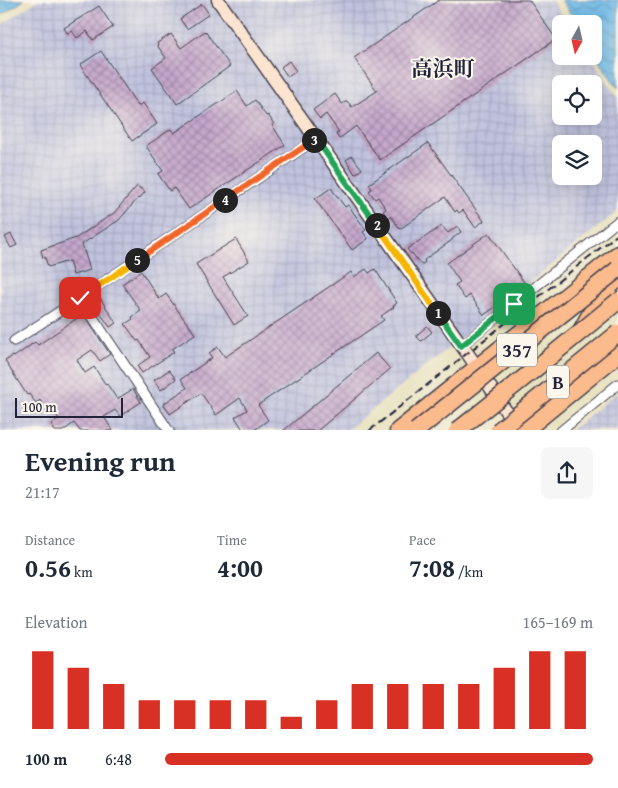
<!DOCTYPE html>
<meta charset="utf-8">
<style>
body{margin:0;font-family:"Gentium Book Plus","Noto Serif JP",serif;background:#f6f6f7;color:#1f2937;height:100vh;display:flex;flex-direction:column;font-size:19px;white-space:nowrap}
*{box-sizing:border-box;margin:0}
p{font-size:16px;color:#747a83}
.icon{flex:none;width:28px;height:28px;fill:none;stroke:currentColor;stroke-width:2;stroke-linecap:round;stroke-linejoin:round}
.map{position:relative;height:430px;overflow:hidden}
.sheet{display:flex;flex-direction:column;background:#fff;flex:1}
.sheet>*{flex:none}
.needle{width:32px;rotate:188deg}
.controls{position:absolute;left:552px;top:15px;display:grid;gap:10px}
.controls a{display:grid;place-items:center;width:50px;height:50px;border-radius:8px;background:#fff;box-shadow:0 5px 20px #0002;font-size:25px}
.scale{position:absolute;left:15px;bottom:12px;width:108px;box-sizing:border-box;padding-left:5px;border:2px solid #22223b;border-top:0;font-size:14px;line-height:18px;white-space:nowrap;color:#22223b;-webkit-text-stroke:4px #fbf7ec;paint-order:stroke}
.pin{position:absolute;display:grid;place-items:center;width:42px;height:42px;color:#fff;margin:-21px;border-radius:10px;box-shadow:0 2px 8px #0006}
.km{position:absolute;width:25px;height:25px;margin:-12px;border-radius:50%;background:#222;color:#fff;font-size:14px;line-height:25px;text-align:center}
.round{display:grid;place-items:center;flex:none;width:52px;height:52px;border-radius:8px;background:#f6f6f7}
.summary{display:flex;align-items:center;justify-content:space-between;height:85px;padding:0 25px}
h1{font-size:28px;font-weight:800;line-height:38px}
.metrics{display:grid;grid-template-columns:repeat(3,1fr);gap:8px;height:85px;padding:5px 25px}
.metrics div{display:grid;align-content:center}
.metrics b{font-size:25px;font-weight:800}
.metrics small{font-size:14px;font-weight:400}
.metrics p{font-size:14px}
.chart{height:140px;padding:10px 25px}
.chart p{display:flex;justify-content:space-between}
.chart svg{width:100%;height:90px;margin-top:5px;stroke:#d93025;stroke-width:6}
ul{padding:0 25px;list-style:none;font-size:16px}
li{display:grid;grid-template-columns:80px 60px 1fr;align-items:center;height:38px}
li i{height:12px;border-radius:6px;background:#d93025}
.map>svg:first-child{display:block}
.industrial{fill:url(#industrial-grid);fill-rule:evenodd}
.water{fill:url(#water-waves);stroke:#476d90}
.building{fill:url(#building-cross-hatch)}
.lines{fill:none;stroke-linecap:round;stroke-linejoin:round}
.street-casing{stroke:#403f4f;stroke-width:11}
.secondary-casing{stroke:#403f4f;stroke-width:15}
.highway-casing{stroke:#403f4f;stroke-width:19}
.street{stroke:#fff;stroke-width:9}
.secondary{stroke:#fde4d1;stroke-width:12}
.highway{stroke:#fbbb8c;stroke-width:16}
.rail{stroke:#22223b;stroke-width:2;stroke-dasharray:8 4;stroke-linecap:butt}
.highway-bridge-casing{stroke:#403f4f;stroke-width:19;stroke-linecap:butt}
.highway-bridge{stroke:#fbbb8c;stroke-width:16}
.split-1-casing{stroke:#fff;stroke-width:10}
.split-2-casing{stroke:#fff;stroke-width:10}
.split-3-casing{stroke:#fff;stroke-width:10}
.split-4-casing{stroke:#fff;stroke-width:10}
.split-5-casing{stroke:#fff;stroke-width:10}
.split-6-casing{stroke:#fff;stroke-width:10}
.split-1{stroke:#22a559;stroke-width:6}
.split-2{stroke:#f5b400;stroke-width:6}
.split-3{stroke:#22a559;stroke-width:6}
.split-4{stroke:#f0652b;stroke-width:6}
.split-5{stroke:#f0652b;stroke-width:6}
.split-6{stroke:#f5b400;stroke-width:6}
.labels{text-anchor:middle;stroke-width:4;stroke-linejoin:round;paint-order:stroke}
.shield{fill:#fbf7ec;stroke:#636270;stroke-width:1}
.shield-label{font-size:19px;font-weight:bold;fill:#22223b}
.neighbourhood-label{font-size:21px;font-weight:bold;fill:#22223b;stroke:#fbf7ec}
</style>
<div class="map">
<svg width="618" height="431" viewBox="0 0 618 431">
<defs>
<pattern id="industrial-grid" width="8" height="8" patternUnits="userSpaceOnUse" patternTransform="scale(1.25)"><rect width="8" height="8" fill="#c0c2dd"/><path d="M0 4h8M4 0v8" fill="none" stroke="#a5a6bf"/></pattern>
<pattern id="water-waves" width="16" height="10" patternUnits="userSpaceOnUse" patternTransform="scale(1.25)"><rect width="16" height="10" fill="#6cb8e5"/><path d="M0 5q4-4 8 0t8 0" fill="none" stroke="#5895bb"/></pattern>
<pattern id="building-cross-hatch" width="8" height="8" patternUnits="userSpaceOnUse" patternTransform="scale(1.25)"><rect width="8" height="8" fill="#c5a7cb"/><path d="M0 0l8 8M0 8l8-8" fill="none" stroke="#a088a6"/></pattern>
</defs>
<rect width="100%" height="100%" fill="#fbf7ec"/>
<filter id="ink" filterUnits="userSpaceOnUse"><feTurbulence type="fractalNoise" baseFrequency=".02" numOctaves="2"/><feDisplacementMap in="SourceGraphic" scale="10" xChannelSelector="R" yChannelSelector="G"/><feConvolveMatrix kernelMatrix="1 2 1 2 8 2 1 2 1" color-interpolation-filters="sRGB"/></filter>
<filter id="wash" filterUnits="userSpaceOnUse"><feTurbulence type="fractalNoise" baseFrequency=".0096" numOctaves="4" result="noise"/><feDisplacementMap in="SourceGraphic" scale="20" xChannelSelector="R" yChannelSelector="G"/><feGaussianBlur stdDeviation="1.12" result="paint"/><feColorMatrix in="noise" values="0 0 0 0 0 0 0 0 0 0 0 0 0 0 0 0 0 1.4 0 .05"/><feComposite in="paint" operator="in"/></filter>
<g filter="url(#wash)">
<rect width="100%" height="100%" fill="#e8e1bf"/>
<g class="industrial">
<path d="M 38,0 L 551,0 L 568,24 L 561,24 L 561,56 L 590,56 L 618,98 L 618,211 L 347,430 L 0,431 L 0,26 ZM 561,84 L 594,84 L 594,116 L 561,116 ZM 561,144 L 594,144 L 594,176 L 561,176 Z"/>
<polygon points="618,392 618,430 571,430"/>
</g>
<g class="water">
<polygon points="0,0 24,0 0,16"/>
<polygon points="561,0 618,0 618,88 594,53 594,24 578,24"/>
</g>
<g id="blocks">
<g class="building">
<polygon points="439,0 529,0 556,39 380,160 356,126 339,139 336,134 339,132 326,114 320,119 313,110 335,94 342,104 347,101 352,107 377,91 354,58"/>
<polygon points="202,4 209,14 187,29 180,19"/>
<polygon points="99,6 113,27 93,40 87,31 77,38 72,31 67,33 64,28"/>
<polygon points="205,31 230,66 177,104 152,68 166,58 157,45 158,45 157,43 171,34 181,48"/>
<polygon points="101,51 138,106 143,103 157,124 132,141 80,65"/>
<polygon points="289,61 296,71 288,77 281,67"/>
<polygon points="237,91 247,106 255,100 266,116 268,115 274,124 272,125 285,145 189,209 174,188 170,191 158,174 163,171 146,146 171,129 174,133"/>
<polygon points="428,143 484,221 475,227 463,210 459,213 457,210 455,212 445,197 400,229 391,216 388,218 383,211 386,209 378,197 375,199 369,191 372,189 369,184"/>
<polygon points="352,156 362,169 355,174 346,160"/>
<polygon points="137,186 145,192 139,199 138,198 119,220 82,244 90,270 73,275 69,261 48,267 45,257 43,258 41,250 76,238 114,213"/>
<polygon points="331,188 345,207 348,205 366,230 363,232 368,239 352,250 315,199"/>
<polygon points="442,226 448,233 457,226 461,232 452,239 452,240 424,260 425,262 421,265 412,253 411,254 407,249"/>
<polygon points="489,233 526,285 484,315 470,295 465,299 455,285 460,282 447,263"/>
<polygon points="11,234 17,245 11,248 5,237"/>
<polygon points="236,239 249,261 223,277 248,316 234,325 196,264"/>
<polygon points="366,269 369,273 375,269 397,303 393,306 394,307 381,316 384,320 258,405 268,420 253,431 244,431 235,417 247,410 240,398 216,415 201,393 170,414 163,404 187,388 181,379 212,358 209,353 218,347 225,357 351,272 354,277"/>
<polygon points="141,271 159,299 166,294 195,334 172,349 174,352 142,373 137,366 150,357 139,340 137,341 125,324 133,319 132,317 141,311 122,284"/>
<polygon points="100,298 116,323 110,327 93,303"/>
<polygon points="83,314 110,354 100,361 92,350 77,360 85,373 94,367 106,385 107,384 117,399 133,389 141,402 120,416 115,410 104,417 113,431 80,431 74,423 63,431 55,431 51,425 59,419 52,409 47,412 40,400 36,403 29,394 27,395 5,361 13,356 14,357 35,342 38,345"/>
<polygon points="427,326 432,332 421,341 417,337 417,335"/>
<polygon points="531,352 534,357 524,365 520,360"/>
<polygon points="376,353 390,369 317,431 283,431"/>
<polygon points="169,370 176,379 161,390 154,380"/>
</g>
</g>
</g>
<g filter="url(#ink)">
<use href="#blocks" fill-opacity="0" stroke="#403f4f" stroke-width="1"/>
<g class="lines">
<g class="street-casing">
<g id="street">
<polyline points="80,298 169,431"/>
<polyline points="14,341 80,298 316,139"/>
<polyline points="461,346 618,221"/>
<polyline points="561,431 618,384"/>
</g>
</g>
<g class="secondary-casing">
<polyline id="secondary" points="218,0 477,367 519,431"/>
</g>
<g class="highway-casing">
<g id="highway">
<path d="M 581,331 C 592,311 600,294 618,279"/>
<polyline points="398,431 618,254"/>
<polyline points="524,431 618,354"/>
</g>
</g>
<use href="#street" class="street"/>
<use href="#secondary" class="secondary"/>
<use href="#highway" class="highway"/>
<polyline class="rail" points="369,431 618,234"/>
<g class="highway-bridge-casing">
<g id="highway-bridge">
<polyline points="416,431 618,269"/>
<polyline points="457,431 535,369 618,301"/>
<polyline points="498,431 618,333"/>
</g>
</g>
<use href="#highway-bridge" class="highway-bridge"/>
</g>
</g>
<g class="lines" filter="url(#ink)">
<g class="split-1-casing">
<polyline id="split-1" points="438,313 461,346 514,304"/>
</g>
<g class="split-2-casing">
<polyline id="split-2" points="377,225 438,313"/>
</g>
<g class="split-3-casing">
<polyline id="split-3" points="314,140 316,139 377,225"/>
</g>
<g class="split-4-casing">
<polyline id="split-4" points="225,200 314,140"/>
</g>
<g class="split-5-casing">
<polyline id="split-5" points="137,260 225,200"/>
</g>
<g class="split-6-casing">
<polyline id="split-6" points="80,298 137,260"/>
</g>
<use href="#split-1" class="split-1"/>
<use href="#split-2" class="split-2"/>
<use href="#split-3" class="split-3"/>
<use href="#split-4" class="split-4"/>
<use href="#split-5" class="split-5"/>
<use href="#split-6" class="split-6"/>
</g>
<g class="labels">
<g class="shield">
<rect x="497" y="333.5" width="40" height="33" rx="4"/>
<rect x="547" y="365.5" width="22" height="33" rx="4"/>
</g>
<g class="shield-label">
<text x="517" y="357">357</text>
<text x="558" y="389">B</text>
</g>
<g class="neighbourhood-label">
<text x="443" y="76">高浜町</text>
</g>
</g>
</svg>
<div class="controls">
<a><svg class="needle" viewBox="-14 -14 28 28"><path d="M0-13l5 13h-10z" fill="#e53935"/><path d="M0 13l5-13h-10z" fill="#747a83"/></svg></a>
<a><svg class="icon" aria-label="locate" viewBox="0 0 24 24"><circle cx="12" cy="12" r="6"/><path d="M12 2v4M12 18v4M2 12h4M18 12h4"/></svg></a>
<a><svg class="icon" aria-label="layers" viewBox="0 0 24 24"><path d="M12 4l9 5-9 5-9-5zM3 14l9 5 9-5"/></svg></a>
</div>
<div class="scale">100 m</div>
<div class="pin" style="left:514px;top:304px;background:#1e9e55"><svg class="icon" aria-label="arrive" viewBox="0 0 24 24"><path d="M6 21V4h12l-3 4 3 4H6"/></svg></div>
<div class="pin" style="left:80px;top:298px;background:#d93025"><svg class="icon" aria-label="check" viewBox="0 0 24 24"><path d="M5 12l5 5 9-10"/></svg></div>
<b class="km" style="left:438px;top:313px">1</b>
<b class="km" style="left:377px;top:225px">2</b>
<b class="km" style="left:314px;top:140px">3</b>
<b class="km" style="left:225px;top:200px">4</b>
<b class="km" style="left:137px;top:260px">5</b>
</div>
<section class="sheet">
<div class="summary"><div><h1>Evening run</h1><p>21:17</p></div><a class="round"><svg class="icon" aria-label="share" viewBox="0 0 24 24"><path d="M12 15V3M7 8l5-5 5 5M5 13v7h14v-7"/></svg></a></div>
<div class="metrics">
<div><p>Distance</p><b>0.56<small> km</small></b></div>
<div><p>Time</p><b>4:00</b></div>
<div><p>Pace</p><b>7:08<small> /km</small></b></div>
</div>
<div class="chart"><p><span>Elevation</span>165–169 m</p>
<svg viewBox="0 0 160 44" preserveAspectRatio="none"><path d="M5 44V6M15 44V14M25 44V22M35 44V30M45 44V30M55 44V30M65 44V30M75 44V38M85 44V30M95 44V22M105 44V22M115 44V22M125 44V22M135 44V14M145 44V6M155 44V6"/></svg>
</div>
<ul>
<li><b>100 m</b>6:48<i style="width:100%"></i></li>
</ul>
</section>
